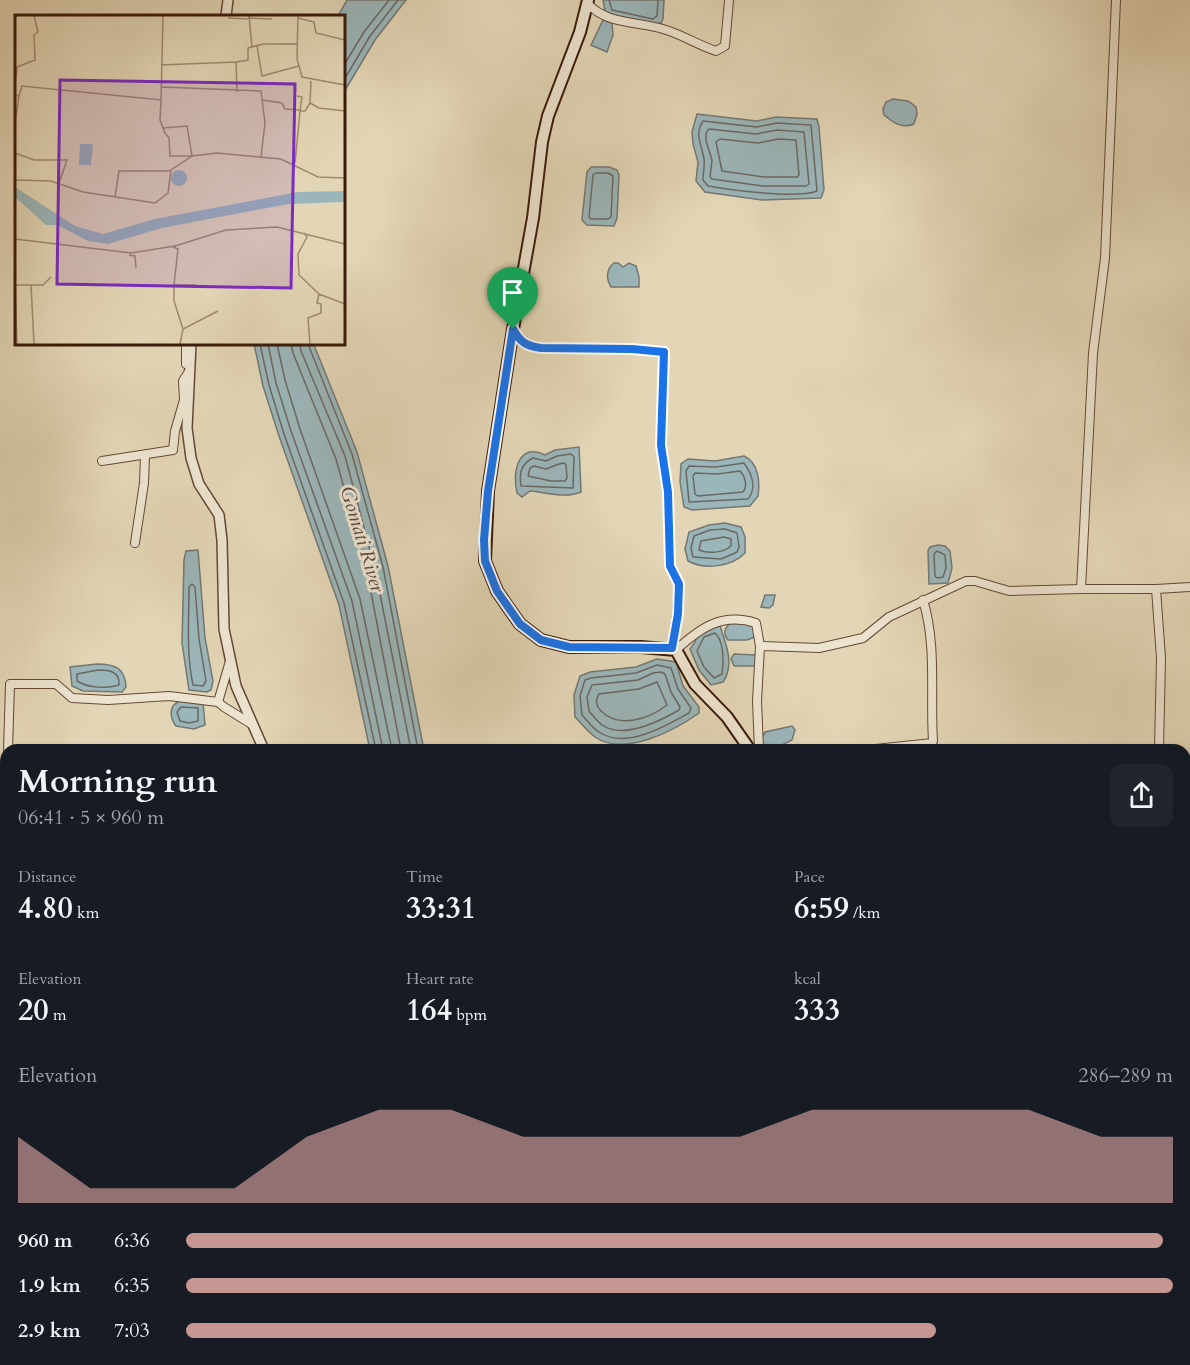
<!DOCTYPE html>
<meta charset="utf-8">
<style>
body{margin:0;font-family:Cardo,serif;background:#20242c;color:#f1f3f6;height:100vh;display:flex;flex-direction:column;font-size:22px;white-space:nowrap}
*{box-sizing:border-box;margin:0}
p{font-size:20px;color:#9ea1a6}
.icon{flex:none;width:33px;height:33px;fill:none;stroke:currentColor;stroke-width:2;stroke-linecap:round;stroke-linejoin:round}
.map{position:relative;flex:1;overflow:hidden}
.side{position:absolute;left:0px;top:744px;width:1191px;height:621px;display:flex;flex-direction:column;background:#171b24;border-radius:18px 18px 0 0;box-shadow:0 2px 4px #0004}
.side>*{flex:none}
.pin{position:absolute;display:grid;place-items:center;width:51px;height:51px;color:#fff;margin:-62px -26px;border-radius:50% 50% 50% 0;rotate:-45deg;box-shadow:0 0 6px #0007}
.pin .icon{rotate:45deg}
.round{display:grid;place-items:center;flex:none;width:63px;height:63px;border-radius:12px;background:#20242c}
.head{display:flex;align-items:center;justify-content:space-between;height:102px;padding:0 18px}
h1{font-size:33px;font-weight:700;line-height:45px}
.stats{display:grid;grid-template-columns:repeat(3,1fr);gap:9px;height:102px;padding:6px 18px}
.stats div{display:grid;align-content:center}
.stats b{font-size:30px;font-weight:700}
.stats small{font-size:16px;font-weight:400}
.stats p{font-size:16px}
.chart{height:168px;padding:12px 18px}
.chart p{display:flex;justify-content:space-between}
.chart svg{width:100%;height:108px;margin-top:6px;fill:#c59692;opacity:.7}
ul{padding:0 18px;list-style:none;font-size:20px}
li{display:grid;grid-template-columns:96px 72px 1fr;align-items:center;height:45px}
li i{height:15px;border-radius:8px;background:#c59692}
.map>svg:first-child{display:block}
.water{fill:#9bb6ba;stroke:#747873;stroke-width:1.5}
.lines{fill:none;stroke-linecap:round;stroke-linejoin:round}
.shore{stroke:#6a6862;stroke-width:1.5}
.minor-casing{stroke:#644934;stroke-width:10}
.tertiary-casing{stroke:#644934;stroke-width:12}
.secondary-casing{stroke:#3a1a09;stroke-width:14}
.minor{stroke:#ede4d0;stroke-width:8}
.tertiary{stroke:#ede4d0;stroke-width:9}
.secondary{stroke:#ede4d0;stroke-width:10}
.route-casing{stroke:#fff;stroke-width:12}
.route{stroke:#1a73e8;stroke-width:8}
.labels{text-anchor:middle;stroke-width:6;stroke-linejoin:round;paint-order:stroke}
.water-label{font-size:20px;font-style:italic;fill:#57493e;stroke:#ede4d0}
.inset-road{fill:none;stroke:#9f8b71;stroke-width:1.5}
.view{fill:#7b2cbf;fill-opacity:0.15;stroke:#7b2cbf;stroke-width:3}
.inset-edge{fill:none;stroke:#3a1a09;stroke-width:3}
</style>
<div class="map">
<svg width="1190" height="1365" viewBox="0 0 1190 1365">
<rect width="100%" height="100%" fill="#e3d6b6"/>
<filter id="stains"><feTurbulence type="fractalNoise" baseFrequency=".00333" numOctaves="4"/><feColorMatrix values="0 0 0 0 .2 0 0 0 0 .09 0 0 0 0 .02 0 0 0 .5 -.17"/></filter>
<radialGradient id="worn" r=".72"><stop offset=".6" stop-color="#630" stop-opacity="0"/><stop offset="1" stop-color="#630" stop-opacity=".3"/></radialGradient>
<g class="water">
<polygon points="347,0 406,0 375,40 344,92 344,16 338,16"/>
<polygon points="603,0 664,0 663,19 661,23 653,25 607,15 605,11"/>
<polygon points="603,20 612,23 613,35 607,52 591,45"/>
<path d="M 893,99 L 908,101 L 916,107 L 917,114 L 914,124 C 902,129 894,123 884,115 L 883,109 L 886,102 Z"/>
<polygon points="697,114 757,121 776,117 817,119 819,127 824,190 821,198 762,200 705,192 696,181 698,162 693,144 692,132"/>
<polygon points="591,167 609,167 617,170 619,175 617,218 614,226 587,225 582,220 587,172"/>
<path d="M 614,263 L 618,263 L 623,267 L 629,263 L 636,266 L 639,277 L 639,287 L 611,287 C 606,279 606,269 614,263 Z"/>
<polygon points="254,344 313,344 316,350 357,452 388,566 424,750 370,750 339,605 279,436 263,386"/>
<path d="M 579,447 L 581,492 C 565,499 546,492 530,491 L 522,497 L 517,493 C 512,472 518,442 545,455 L 555,450 Z"/>
<path d="M 744,456 C 759,463 760,482 758,496 L 750,506 L 692,510 L 684,507 L 680,482 L 681,464 L 688,459 L 715,461 Z"/>
<path d="M 725,523 L 741,527 L 745,537 L 745,553 C 732,567 704,570 688,561 L 685,549 L 689,532 L 709,525 Z"/>
<polygon points="938,545 945,546 950,551 952,568 948,583 929,584 928,551 930,547"/>
<polygon points="198,550 205,638 213,681 211,690 207,692 189,690 182,643 184,560 186,551"/>
<polygon points="765,595 775,595 773,605 769,608 761,607"/>
<path d="M 733,622 L 753,625 L 755,637 L 747,640 L 728,640 C 722,633 725,626 733,622 Z"/>
<path d="M 720,626 C 726,644 735,665 723,682 L 711,685 L 699,670 L 690,649 L 695,642 L 698,633 L 708,627 Z"/>
<polygon points="734,654 756,655 758,656 756,666 734,666 731,659"/>
<path d="M 657,659 L 676,662 L 683,686 L 699,707 L 699,713 C 674,731 624,757 595,737 C 588,732 582,724 575,717 L 574,695 L 580,676 L 590,672 L 636,667 Z"/>
<path d="M 97,664 C 115,664 125,668 126,687 L 122,692 L 83,691 L 72,686 L 70,667 Z"/>
<path d="M 180,701 L 203,702 L 205,725 L 194,729 L 176,726 C 169,717 169,705 180,701 Z"/>
<path d="M 792,726 L 795,730 L 792,740 L 774,749 L 765,748 C 761,742 761,738 765,732 Z"/>
<polygon points="493,1359 552,1359 554,1365 493,1365"/>
<polygon points="958,1359 1023,1359 1022,1365 957,1365"/>
</g>
<g class="lines">
<g class="shore">
<polyline points="609,0 612,10 653,19 657,16 658,0"/>
<polyline points="344,65 364,32 389,0"/>
<polyline points="344,80 370,36 398,0"/>
<path d="M 703,121 L 757,127 L 777,123 L 811,125 L 817,191 C 796,199 732,190 708,186 L 703,180 C 703,173 705,166 704,159 C 702,145 694,134 703,121 Z"/>
<polygon points="709,129 756,134 777,130 804,132 809,184 806,186 763,186 712,179 710,177 712,160 706,141 706,133"/>
<polygon points="720,139 758,143 778,139 796,140 799,175 797,177 764,177 722,171 716,142"/>
<polygon points="596,173 608,173 613,176 611,217 608,219 591,219 589,217 593,175"/>
<polyline points="260,344 269,385 284,434 344,603 376,750"/>
<polyline points="268,344 276,383 291,431 352,601 383,750"/>
<polyline points="277,344 285,380 300,429 360,599 392,750"/>
<polyline points="291,344 293,353 336,459 367,571 401,750"/>
<polyline points="300,344 301,351 345,456 375,569 411,750"/>
<polyline points="308,344 352,454 383,567 418,750"/>
<path d="M 571,454 L 574,457 L 573,488 L 521,486 C 519,473 521,464 533,458 L 546,461 L 557,456 Z"/>
<path d="M 744,463 C 752,474 757,488 748,499 L 689,502 L 686,471 L 689,466 L 716,467 Z"/>
<polygon points="559,464 564,463 566,465 567,478 565,481 551,481 528,476 530,468 534,466 546,469"/>
<path d="M 740,471 C 745,476 748,486 743,492 L 698,496 L 695,494 L 693,476 L 695,473 L 717,474 Z"/>
<polygon points="725,529 737,533 739,547 737,552 721,559 693,557 691,548 694,536 710,530"/>
<path d="M 724,537 L 731,539 L 731,546 C 723,553 708,554 699,550 L 701,541 Z"/>
<polygon points="937,551 945,555 946,568 943,577 937,578 935,576 934,554"/>
<path d="M 192,584 L 195,587 L 199,639 L 206,681 L 203,686 L 193,685 C 186,653 189,619 189,587 Z"/>
<path d="M 715,633 C 724,641 724,662 722,674 L 714,678 L 704,667 L 697,651 L 704,637 Z"/>
<path d="M 657,665 L 671,668 L 678,689 L 691,708 L 689,713 C 666,726 625,750 599,732 C 592,728 587,720 582,715 L 580,696 L 585,680 L 591,678 L 636,673 Z"/>
<path d="M 98,670 C 109,670 120,671 119,685 C 107,689 88,688 77,681 L 77,674 Z"/>
<path d="M 661,672 L 665,674 L 671,692 L 680,707 L 679,710 C 660,721 624,740 602,725 C 597,721 593,716 589,711 L 587,697 L 592,685 L 638,680 L 653,673 Z"/>
<path d="M 657,682 L 667,705 C 649,719 619,729 601,711 C 596,706 595,700 599,694 L 639,689 Z"/>
<polygon points="181,707 198,708 198,721 189,723 180,721 177,712"/>
</g>
<g class="minor-casing">
<g id="minor">
<polyline points="1116,0 1105,258 1093,353 1081,589 1156,589 1190,587"/>
<path d="M 587,3 C 607,25 637,21 663,29 C 681,34 698,45 716,51 L 725,46 L 729,0"/>
<path d="M 513,329 C 520,342 527,346 541,348 L 632,349 L 664,352 L 661,445 L 668,492 L 670,566 L 679,584 L 677,614 L 672,648"/>
<polyline points="186,344 186,364"/>
<polyline points="102,461 173,450 175,431 184,400 183,381 190,370"/>
<polyline points="135,543 144,483 145,455"/>
<polyline points="1156,589 1161,658 1159,750"/>
<path d="M 676,650 C 700,628 722,612 756,623 L 760,646"/>
<polyline points="218,702 224,707 253,725"/>
<polyline points="8,750 10,684 56,684 72,698 108,700 169,696 218,702 230,661"/>
<polyline points="759,750 757,701 760,646 819,648 863,638 889,617 966,581 975,581 1009,591 1081,589"/>
<path d="M 866,750 L 932,743 L 933,741 C 930,694 937,645 923,600"/>
<polyline points="1185,1028 1190,1027"/>
<polyline points="1185,1171 1190,1171"/>
<polyline points="1042,1365 1042,1359"/>
</g>
</g>
<g class="tertiary-casing">
<g id="tertiary">
<polyline points="226,16 228,0"/>
<polyline points="191,344 187,428 191,458 199,484 219,515 222,540 224,629 236,686 264,750"/>
<polyline points="346,1365 347,1359"/>
</g>
</g>
<g class="secondary-casing">
<g id="secondary">
<polyline points="588,0 580,32 548,116 542,142 533,218 513,329 488,491 485,561 497,591 508,607 520,624 541,640 569,647 641,647 676,650 695,684 727,717 750,750"/>
<polyline points="732,1365 734,1359"/>
</g>
</g>
<use href="#minor" class="minor"/>
<use href="#tertiary" class="tertiary"/>
<use href="#secondary" class="secondary"/>
</g>
<g class="lines">
<g class="route-casing">
<path id="route" d="M 513,329 C 520,342 526,346 541,348 L 632,349 L 664,352 L 661,445 L 668,492 L 670,566 L 679,584 L 678,614 L 672,648 L 569,647 L 541,640 L 520,624 L 497,591 L 485,561 L 484,540 L 488,491 Z"/>
</g>
<use href="#route" class="route"/>
</g>
<g class="labels">
<g class="water-label">
<text transform="translate(363 539) rotate(73)" y="7">Gomati River</text>
</g>
</g>
<g transform="translate(15 15)">
<rect width="330" height="330" fill="#e3d6b6"/>
<path d="M 65,129 L 78,129 L 76,150 L 64,150 ZM156 163a8 8 0 1 1 16 0a8 8 0 1 1-16 0ZM 0,172 L 60,211 L 88,219 L 140,204 L 283,177 L 330,176 L 330,187 L 273,189 L 147,213 L 93,229 L 73,226 L 43,210 L 31,210 L 0,182 Z" fill="#9bb6ba"/>
<path class="inset-road" d="M 234,1 L 237,32M 283,1 L 282,44 L 287,62 L 330,70M 213,3 L 233,4M 233,3 L 257,4M 283,3 L 299,7 L 301,18 L 330,25M 242,31 L 247,61 L 284,51M 221,47 L 233,45 L 233,33 L 248,29 L 283,29M 146,50 L 221,47 L 222,77M 296,66 L 295,88 L 304,93 L 330,96M 0,70 L 2,52 L 20,45 L 19,20 L 23,17 L 19,1M 147,72 L 246,76 L 250,108 L 246,142M 0,80 L 4,81 L 7,71 L 146,85 L 148,1M 282,81 L 287,82 L 285,96M 146,85 L 145,105 L 148,113 L 150,118 L 154,123 L 155,141 L 177,141 L 172,111 L 148,113M 247,85 L 267,88 L 270,94 L 285,95M 0,108 L 4,81M 0,138 L 19,145 L 52,145 L 44,168M 280,148 L 285,96 L 290,96 L 295,88M 0,165 L 36,166 L 68,177 L 140,188 L 153,178 L 156,155 L 177,141 L 202,138 L 266,144 L 303,162 L 330,163M 100,182 L 104,156 L 155,156M 289,218 L 292,222 L 283,239 L 284,260 L 304,279 L 330,289M 0,224 L 116,238 L 160,231 L 211,215 L 262,212 L 330,229M 158,232 L 163,234 L 159,270 L 181,270M 114,240 L 120,241 L 121,253M 0,270 L 2,329M 0,270 L 28,270 L 36,262M 16,270 L 19,329M 159,270 L 159,286 L 168,314M 165,329 L 168,314 L 203,296M 295,329 L 293,303 L 306,298 L 306,289 L 302,288 L 304,279"/>
<path class="view" d="M 45,65 L 280,69 L 276,273 L 42,269 Z"/>
<rect width="330" height="330" class="inset-edge"/>
</g>
<rect width="100%" height="100%" filter="url(#stains)"/>
<rect width="100%" height="100%" fill="url(#worn)"/>
</svg>
<div class="pin" style="left:513px;top:329px;background:#1e9e55"><svg class="icon" aria-label="arrive" viewBox="0 0 24 24"><path d="M6 21V4h12l-3 4 3 4H6"/></svg></div>
<section class="side">
<div class="head"><div><h1>Morning run</h1><p>06:41 · 5 × 960 m</p></div><a class="round"><svg class="icon" aria-label="share" viewBox="0 0 24 24"><path d="M12 15V3M7 8l5-5 5 5M5 13v7h14v-7"/></svg></a></div>
<div class="stats">
<div><p>Distance</p><b>4.80<small> km</small></b></div>
<div><p>Time</p><b>33:31</b></div>
<div><p>Pace</p><b>6:59<small> /km</small></b></div>
</div>
<div class="stats">
<div><p>Elevation</p><b>20<small> m</small></b></div>
<div><p>Heart rate</p><b>164<small> bpm</small></b></div>
<div><p>kcal</p><b>333</b></div>
</div>
<div class="chart"><p><span>Elevation</span>286–289 m</p>
<svg viewBox="0 0 160 44" preserveAspectRatio="none"><path d="M0 44V17L10 38L20 38L30 38L40 17L50 6L60 6L70 17L80 17L90 17L100 17L110 6L120 6L130 6L140 6L150 17L160 17V44z"/></svg>
</div>
<ul>
<li><b>960 m</b>6:36<i style="width:99%"></i></li>
<li><b>1.9 km</b>6:35<i style="width:100%"></i></li>
<li><b>2.9 km</b>7:03<i style="width:76%"></i></li>
</ul>
</section>
</div>
